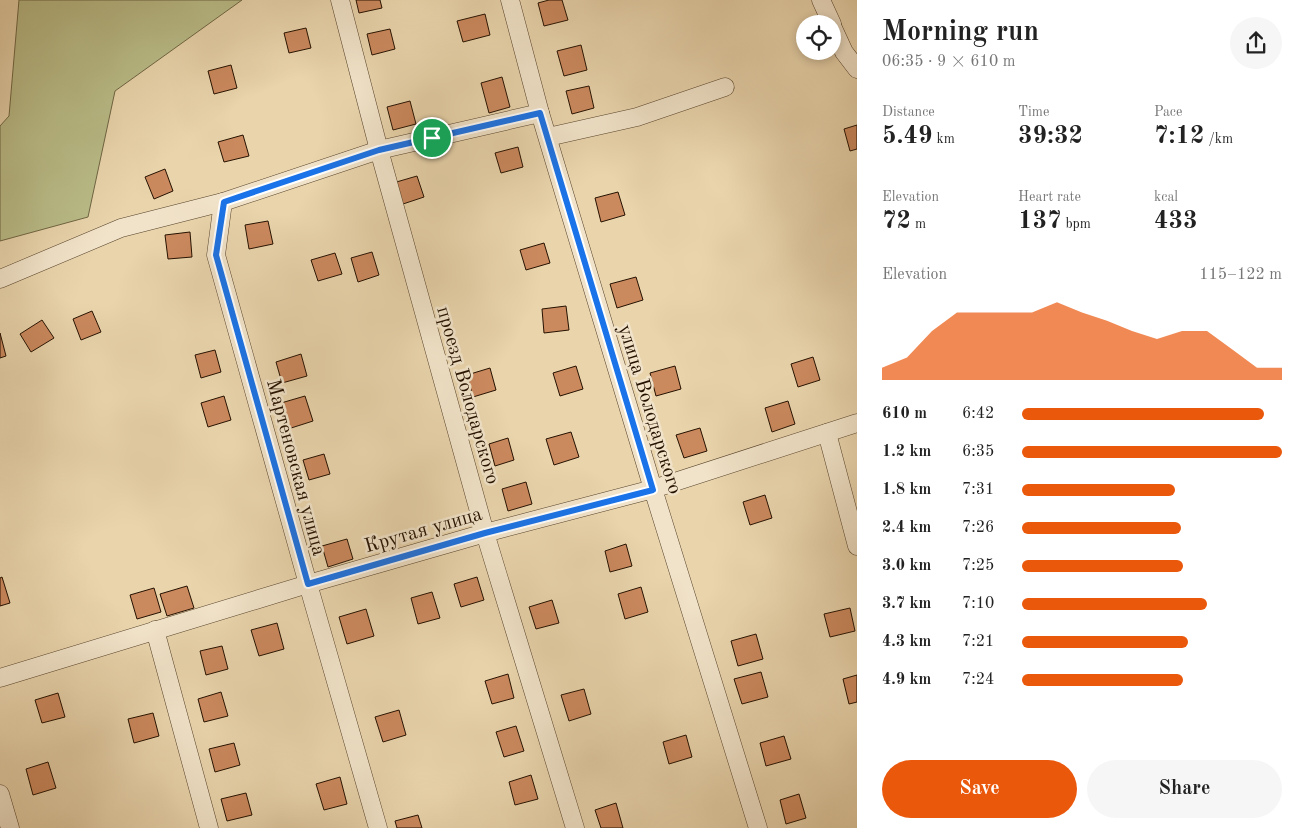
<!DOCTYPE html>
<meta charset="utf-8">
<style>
body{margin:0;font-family:"Old Standard TT",serif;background:#f6f6f6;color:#222;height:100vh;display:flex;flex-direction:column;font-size:19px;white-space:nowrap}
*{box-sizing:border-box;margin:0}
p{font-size:16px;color:#767676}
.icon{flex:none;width:28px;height:28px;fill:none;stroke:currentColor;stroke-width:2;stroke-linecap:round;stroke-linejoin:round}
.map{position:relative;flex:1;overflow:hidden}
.side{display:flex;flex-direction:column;background:#fff;width:450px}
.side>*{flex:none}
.tools{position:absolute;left:796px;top:15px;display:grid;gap:10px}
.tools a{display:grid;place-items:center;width:45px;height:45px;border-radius:50%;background:#fff;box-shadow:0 2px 8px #0003;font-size:25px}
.pin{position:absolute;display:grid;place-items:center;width:42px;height:42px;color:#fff;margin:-21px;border:2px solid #fff;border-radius:50%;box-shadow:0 1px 5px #0007}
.round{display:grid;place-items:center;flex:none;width:52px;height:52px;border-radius:26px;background:#f6f6f6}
.head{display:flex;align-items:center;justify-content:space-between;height:85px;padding:0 25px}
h1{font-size:28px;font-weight:700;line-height:38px}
.stats{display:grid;grid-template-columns:repeat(3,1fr);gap:8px;height:85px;padding:5px 25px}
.stats div{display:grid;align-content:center}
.stats b{font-size:25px;font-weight:700}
.stats small{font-size:14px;font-weight:400}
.stats p{font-size:14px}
.chart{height:140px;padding:10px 25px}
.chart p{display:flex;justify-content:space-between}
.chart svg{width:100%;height:90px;margin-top:5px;fill:#ea580c;opacity:.7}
.primary-button{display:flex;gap:10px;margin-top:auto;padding:10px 25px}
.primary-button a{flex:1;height:58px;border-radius:30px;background:#ea580c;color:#fff;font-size:20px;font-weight:700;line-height:58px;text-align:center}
.primary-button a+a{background:#f6f6f6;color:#222}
ul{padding:0 25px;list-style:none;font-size:16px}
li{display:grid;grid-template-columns:80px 60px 1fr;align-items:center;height:38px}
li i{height:12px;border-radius:6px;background:#ea580c}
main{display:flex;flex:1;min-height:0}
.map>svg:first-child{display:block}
.green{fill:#b9bc88;stroke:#6f6644}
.building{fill:#cb895e;stroke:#251100}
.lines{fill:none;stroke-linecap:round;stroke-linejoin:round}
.minor-casing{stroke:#56422b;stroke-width:19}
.minor{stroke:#f1e3c9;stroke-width:18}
.route-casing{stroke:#fff;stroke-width:10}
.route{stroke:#1a73e8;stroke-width:6}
.labels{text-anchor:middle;stroke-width:5;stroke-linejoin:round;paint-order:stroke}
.street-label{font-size:20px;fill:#251100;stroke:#f1e3c9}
</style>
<main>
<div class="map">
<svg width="857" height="828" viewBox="0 0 857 828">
<rect width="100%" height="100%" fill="#e9d4ac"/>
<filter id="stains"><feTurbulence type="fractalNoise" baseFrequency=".004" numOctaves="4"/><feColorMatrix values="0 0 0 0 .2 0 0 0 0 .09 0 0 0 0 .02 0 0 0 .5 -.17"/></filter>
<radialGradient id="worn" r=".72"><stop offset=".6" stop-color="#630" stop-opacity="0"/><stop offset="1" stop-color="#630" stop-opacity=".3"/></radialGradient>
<polygon class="green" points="19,0 242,0 115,91 88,217 0,241 0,126 9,116"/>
<g class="building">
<polygon points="356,0 380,0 382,8 359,13"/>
<polygon points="549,0 562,0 568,20 544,26 538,3"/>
<polygon points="485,14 490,35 463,42 457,21"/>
<polygon points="306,28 311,48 289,53 284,33"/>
<polygon points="390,29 395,49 372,55 367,34"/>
<polygon points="581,45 587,70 564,76 557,51"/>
<polygon points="231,65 237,88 214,94 208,71"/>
<polygon points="502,77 510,107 489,113 481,83"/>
<polygon points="589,86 594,108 572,114 566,91"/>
<polygon points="410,101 416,124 393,130 387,107"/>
<polygon points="857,125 857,149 850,151 844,129"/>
<polygon points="243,135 249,156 224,162 218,142"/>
<polygon points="518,147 523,167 501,173 495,153"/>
<polygon points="165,169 173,191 154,199 145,177"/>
<polygon points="417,176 424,197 400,205 393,183"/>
<polygon points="618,192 625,215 601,222 595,198"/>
<polygon points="268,221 273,244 249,249 245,225"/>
<polygon points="190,232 192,257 168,259 165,235"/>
<polygon points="544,243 550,263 526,270 520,250"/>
<polygon points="372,252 379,275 358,282 351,258"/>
<polygon points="335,253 342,274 318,281 311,260"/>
<polygon points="636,277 643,300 617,308 610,284"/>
<polygon points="566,306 569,330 544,333 542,309"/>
<polygon points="92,311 101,332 81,340 73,319"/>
<polygon points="42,320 54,338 31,352 20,334"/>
<polygon points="0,333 6,356 0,358"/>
<polygon points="215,350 221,372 201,378 195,355"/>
<polygon points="301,354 307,376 282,383 276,362"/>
<polygon points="813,357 820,380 798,387 791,364"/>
<polygon points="576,366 583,389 560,396 553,373"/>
<polygon points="675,366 681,389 656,396 650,373"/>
<polygon points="490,368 496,390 473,397 467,375"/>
<polygon points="224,396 231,420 208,427 201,403"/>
<polygon points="305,396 313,421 288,429 281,403"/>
<polygon points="788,401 795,424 772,432 765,408"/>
<polygon points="700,428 707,451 684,458 676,435"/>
<polygon points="571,432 579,457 554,465 546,439"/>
<polygon points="508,438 514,460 495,466 489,444"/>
<polygon points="324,454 330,474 309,480 303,460"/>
<polygon points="526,482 532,504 508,511 502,489"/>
<polygon points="765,495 772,518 750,525 743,502"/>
<polygon points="347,539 353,559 328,567 322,546"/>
<polygon points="626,544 632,566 610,572 605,551"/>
<polygon points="2,577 10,603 0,606 0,578"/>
<polygon points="477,577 484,600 461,607 454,584"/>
<polygon points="187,586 194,608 167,616 160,594"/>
<polygon points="641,587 648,612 625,619 618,594"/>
<polygon points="154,588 161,612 137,619 130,595"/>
<polygon points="432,592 440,618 418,624 411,598"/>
<polygon points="552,600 559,623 536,629 529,607"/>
<polygon points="850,608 855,631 830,637 824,614"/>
<polygon points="366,609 374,636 347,644 339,617"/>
<polygon points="277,623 284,649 259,656 251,630"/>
<polygon points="756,634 763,659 738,666 731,641"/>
<polygon points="222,646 228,669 206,675 200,651"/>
<polygon points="761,672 768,697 742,704 734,679"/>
<polygon points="508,674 514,698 492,704 485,681"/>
<polygon points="857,675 857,702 849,704 843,679"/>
<polygon points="584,689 591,714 569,721 561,695"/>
<polygon points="221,692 228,716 204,722 198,699"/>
<polygon points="58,693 65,717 42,723 35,700"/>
<polygon points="399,710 406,735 383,742 375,717"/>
<polygon points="153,713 159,736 134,743 128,719"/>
<polygon points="516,726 524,751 504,757 496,732"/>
<polygon points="686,735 692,757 669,764 663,742"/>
<polygon points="784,736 791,759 766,766 760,743"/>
<polygon points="234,743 240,765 215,772 209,749"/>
<polygon points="48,762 56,788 33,795 26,769"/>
<polygon points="531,775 538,799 515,805 509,782"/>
<polygon points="340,777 347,804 324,810 316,784"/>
<polygon points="246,793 252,815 227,821 221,799"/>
<polygon points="799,794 806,818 786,824 780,800"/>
<polygon points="616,803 623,828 601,828 595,810"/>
<polygon points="418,815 422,828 397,828 395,821"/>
</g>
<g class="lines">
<g class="minor-casing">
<g id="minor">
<polyline points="340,0 379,150 485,533 575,828"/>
<polyline points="510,0 540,113 653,489 758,828"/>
<polyline points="821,0 832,24"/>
<polyline points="832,26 844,52 857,69"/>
<polyline points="548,137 637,117 725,87"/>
<polyline points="223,202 216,255 308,584 378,828"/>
<polyline points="0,279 121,228 223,202 379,150 540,113"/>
<polyline points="827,433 857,546"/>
<polyline points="155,630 209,828"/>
<polyline points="0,678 308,584 485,533 653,489 857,423"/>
<polyline points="0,794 10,828"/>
</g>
</g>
<use href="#minor" class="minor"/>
</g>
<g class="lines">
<g class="route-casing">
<polygon id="route" points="540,113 653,490 485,533 308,584 216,255 224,202 379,150"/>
</g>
<use href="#route" class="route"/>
</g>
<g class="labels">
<g class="street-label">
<text transform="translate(469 395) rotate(74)" y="7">проезд Володарского</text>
<text transform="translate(651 409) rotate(73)" y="7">улица Володарского</text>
<text transform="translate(297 467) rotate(75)" y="7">Мартеновская улица</text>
<text transform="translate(423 529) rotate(-16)" y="7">Крутая улица</text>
</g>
</g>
<rect width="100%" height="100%" filter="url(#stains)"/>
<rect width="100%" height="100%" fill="url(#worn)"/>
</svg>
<div class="tools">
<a><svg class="icon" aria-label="locate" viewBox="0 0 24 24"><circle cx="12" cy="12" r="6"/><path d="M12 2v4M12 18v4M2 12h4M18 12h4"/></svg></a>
</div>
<div class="pin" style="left:432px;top:138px;background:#1e9e55"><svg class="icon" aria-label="arrive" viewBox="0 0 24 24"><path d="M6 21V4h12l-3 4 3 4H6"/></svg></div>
</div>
<section class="side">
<div class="head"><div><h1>Morning run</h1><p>06:35 · 9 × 610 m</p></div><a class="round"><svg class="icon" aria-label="share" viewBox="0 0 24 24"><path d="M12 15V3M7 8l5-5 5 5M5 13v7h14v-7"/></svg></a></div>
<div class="stats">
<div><p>Distance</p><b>5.49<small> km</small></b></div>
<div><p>Time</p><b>39:32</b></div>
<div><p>Pace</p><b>7:12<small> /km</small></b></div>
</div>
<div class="stats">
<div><p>Elevation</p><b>72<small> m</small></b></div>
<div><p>Heart rate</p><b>137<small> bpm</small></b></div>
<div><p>kcal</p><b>433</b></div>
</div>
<div class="chart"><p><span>Elevation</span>115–122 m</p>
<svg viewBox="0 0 160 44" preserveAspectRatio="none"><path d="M0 44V38L10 33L20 20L30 11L40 11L50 11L60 11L70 6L80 11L90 15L100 20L110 24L120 20L130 20L140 29L150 38L160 38V44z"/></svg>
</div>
<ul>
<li><b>610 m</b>6:42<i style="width:93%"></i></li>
<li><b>1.2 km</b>6:35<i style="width:100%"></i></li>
<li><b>1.8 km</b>7:31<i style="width:59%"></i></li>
<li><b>2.4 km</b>7:26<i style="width:61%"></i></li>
<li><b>3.0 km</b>7:25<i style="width:62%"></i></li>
<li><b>3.7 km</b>7:10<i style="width:71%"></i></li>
<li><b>4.3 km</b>7:21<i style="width:64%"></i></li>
<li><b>4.9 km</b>7:24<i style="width:62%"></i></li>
</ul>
<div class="primary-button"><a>Save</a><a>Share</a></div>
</section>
</main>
